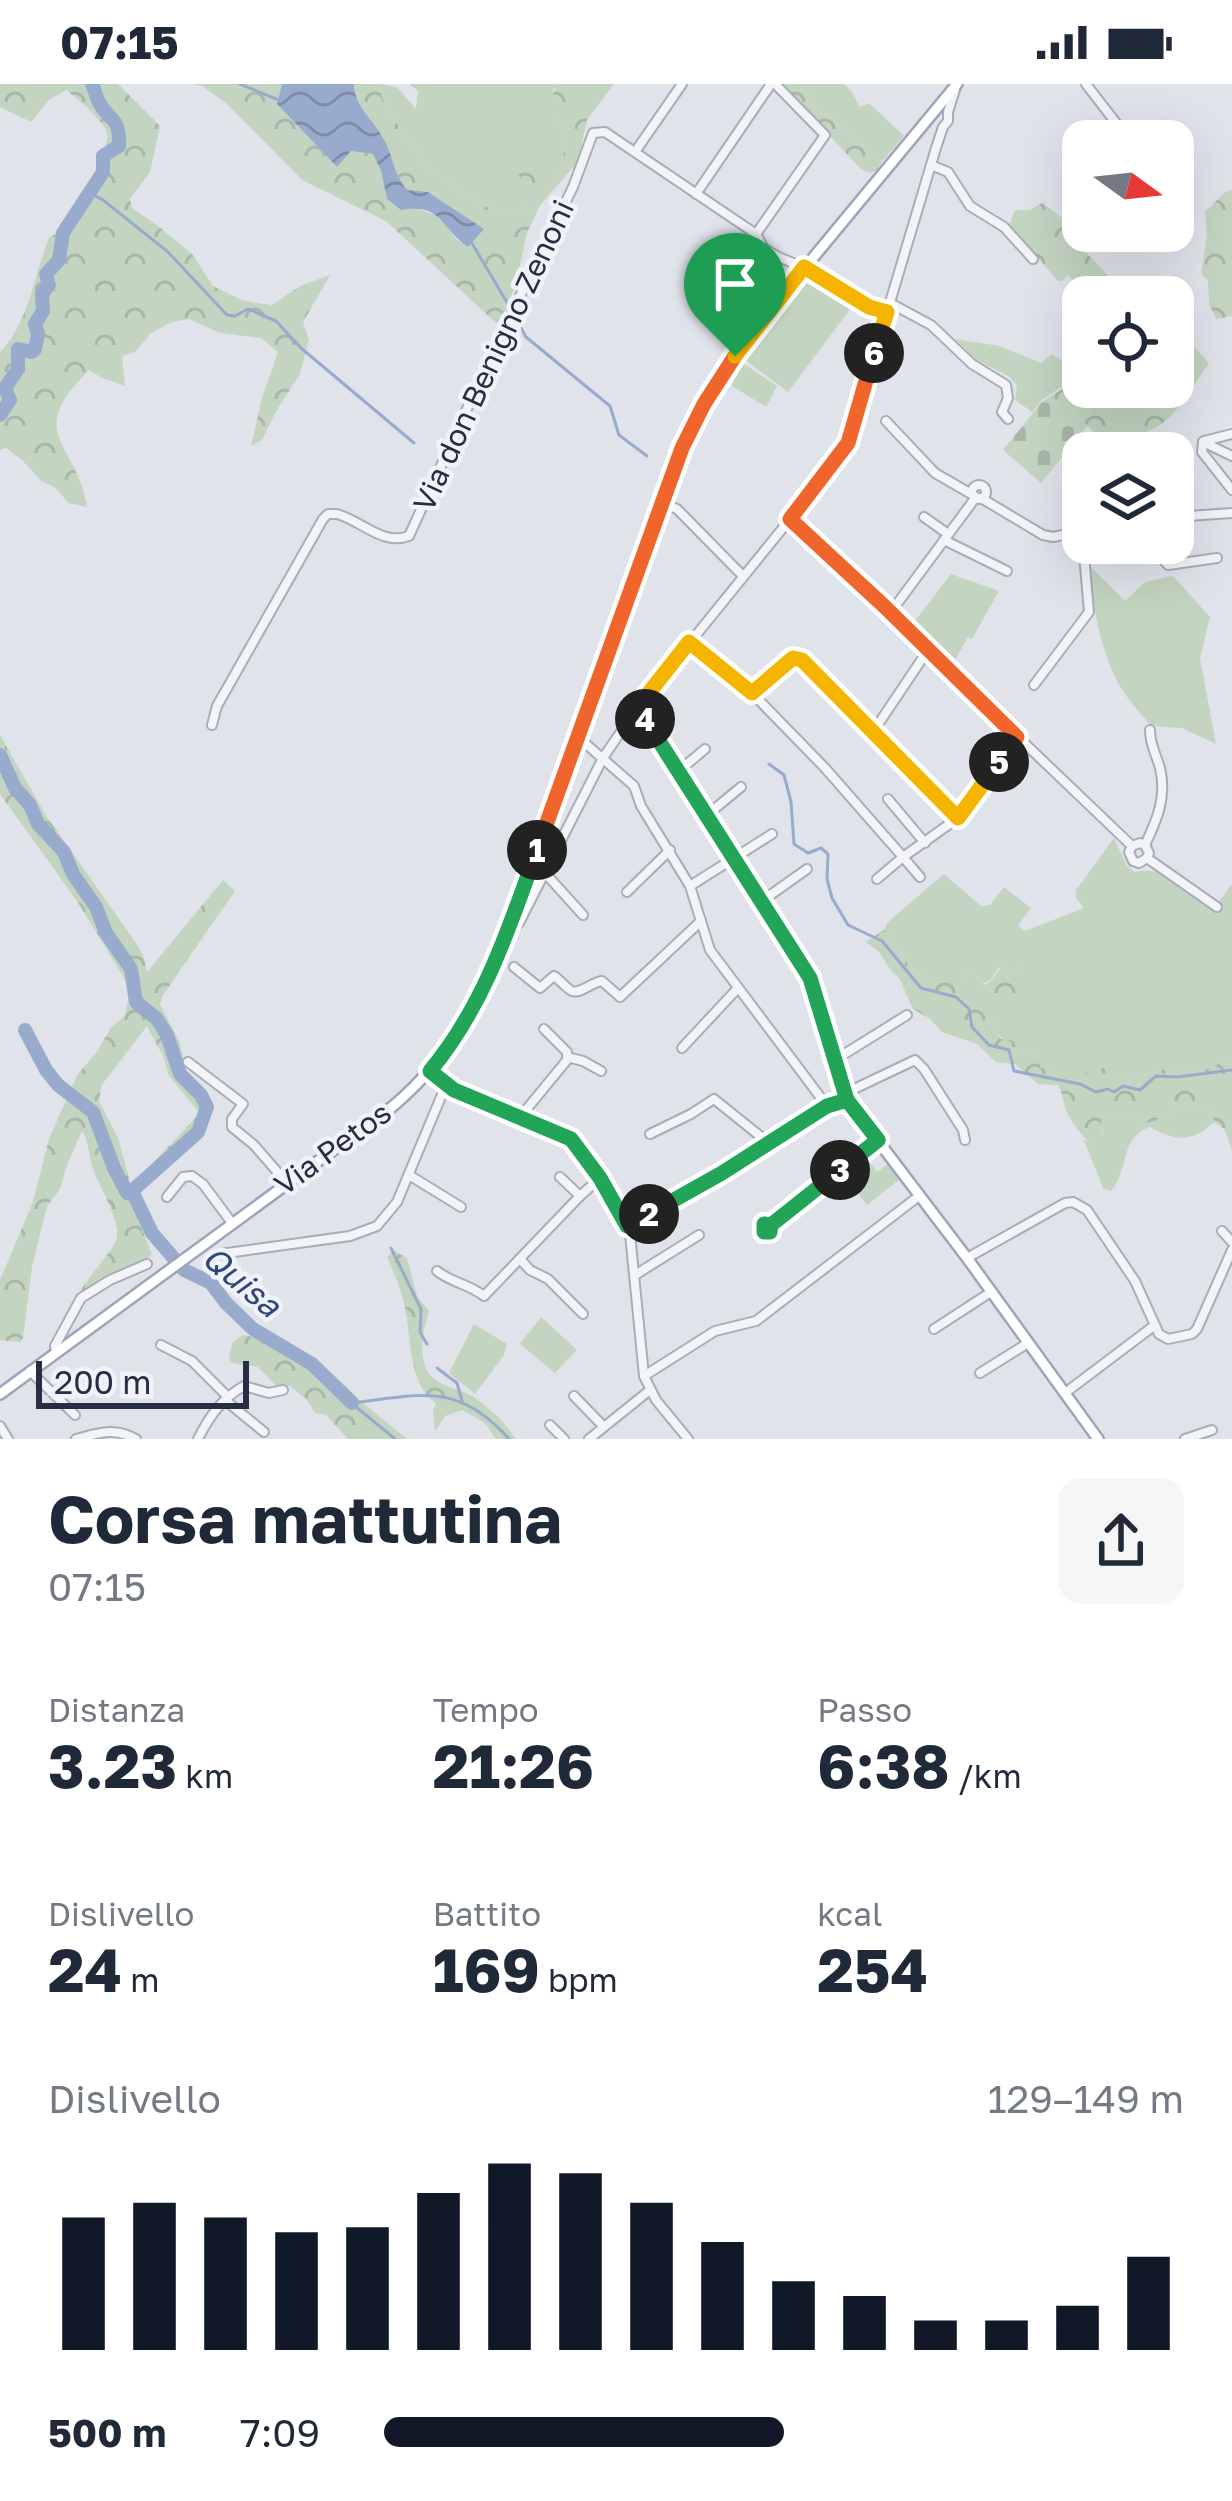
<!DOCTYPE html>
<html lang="it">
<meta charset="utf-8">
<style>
body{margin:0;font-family:"Golos Text",sans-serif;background:#f6f6f7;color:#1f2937;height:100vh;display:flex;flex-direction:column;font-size:45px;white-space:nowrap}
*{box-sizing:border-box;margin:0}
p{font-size:39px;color:#747a83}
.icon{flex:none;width:66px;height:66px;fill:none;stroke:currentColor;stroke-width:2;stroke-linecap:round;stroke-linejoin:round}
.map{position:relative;height:1355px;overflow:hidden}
.sheet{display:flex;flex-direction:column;background:#fff;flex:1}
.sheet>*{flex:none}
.needle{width:78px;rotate:105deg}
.tools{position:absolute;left:1062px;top:36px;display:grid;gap:24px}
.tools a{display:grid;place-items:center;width:132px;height:132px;border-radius:24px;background:#fff;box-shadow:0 12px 48px #0002;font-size:60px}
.scale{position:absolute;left:36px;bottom:30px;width:213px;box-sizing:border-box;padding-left:12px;border:6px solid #272e43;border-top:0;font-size:33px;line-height:42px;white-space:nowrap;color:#272e43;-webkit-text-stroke:9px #f0f2f7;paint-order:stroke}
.pin{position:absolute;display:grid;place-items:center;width:102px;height:102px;color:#fff;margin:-123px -51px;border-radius:50% 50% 50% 0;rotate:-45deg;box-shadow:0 0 12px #0007}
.pin .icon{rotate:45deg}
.km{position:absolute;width:60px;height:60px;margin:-30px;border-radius:50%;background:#222;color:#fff;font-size:33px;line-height:60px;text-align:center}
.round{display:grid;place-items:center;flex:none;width:126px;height:126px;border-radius:24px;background:#f6f6f7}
.head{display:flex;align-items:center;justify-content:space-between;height:204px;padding:0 48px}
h1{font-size:66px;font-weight:700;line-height:90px}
.metrics{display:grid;grid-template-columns:repeat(3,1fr);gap:18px;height:204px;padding:12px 48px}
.metrics div{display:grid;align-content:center}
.metrics b{font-size:60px;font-weight:700}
.metrics small{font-size:33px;font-weight:400}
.metrics p{font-size:33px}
.chart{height:336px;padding:24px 48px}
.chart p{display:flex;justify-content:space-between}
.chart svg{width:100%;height:216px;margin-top:12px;stroke:#111827;stroke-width:6}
ul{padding:0 48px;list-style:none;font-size:39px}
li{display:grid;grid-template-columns:192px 144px 1fr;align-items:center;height:90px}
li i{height:30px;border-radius:15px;background:#111827}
.status{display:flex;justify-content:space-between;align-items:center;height:84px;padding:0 60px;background:#fff;direction:ltr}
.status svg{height:33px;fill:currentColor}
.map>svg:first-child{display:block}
.green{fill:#c3d5c1}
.forest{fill:url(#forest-crowns);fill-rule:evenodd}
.cemetery{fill:url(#cemetery-stones)}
.water{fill:url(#water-waves)}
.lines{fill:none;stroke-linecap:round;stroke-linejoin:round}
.stream{stroke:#98abcd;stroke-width:3}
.river{stroke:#98abcd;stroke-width:14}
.minor-casing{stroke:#a8adb8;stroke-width:12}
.major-casing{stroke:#9ea5b7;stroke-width:14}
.minor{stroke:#f3f4f8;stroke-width:8}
.major{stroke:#fff;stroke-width:9}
.split-1-casing{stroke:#fff;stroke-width:24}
.split-2-casing{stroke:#fff;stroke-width:24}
.split-3-casing{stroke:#fff;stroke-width:24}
.split-4-casing{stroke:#fff;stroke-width:24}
.split-5-casing{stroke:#fff;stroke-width:24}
.split-6-casing{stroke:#fff;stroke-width:24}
.split-7-casing{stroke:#fff;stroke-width:24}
.split-1{stroke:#f0652b;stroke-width:15}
.split-2{stroke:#22a559;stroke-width:15}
.split-3{stroke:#22a559;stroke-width:15}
.split-4{stroke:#22a559;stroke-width:15}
.split-5{stroke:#f5b400;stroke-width:15}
.split-6{stroke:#f0652b;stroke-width:15}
.split-7{stroke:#f5b400;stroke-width:15}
.labels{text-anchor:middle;stroke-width:9;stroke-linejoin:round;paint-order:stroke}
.street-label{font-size:30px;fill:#272e43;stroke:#f0f2f7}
.water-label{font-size:33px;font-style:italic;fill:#2e477b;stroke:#f0f2f7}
</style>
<div class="status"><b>07:15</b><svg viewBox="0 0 49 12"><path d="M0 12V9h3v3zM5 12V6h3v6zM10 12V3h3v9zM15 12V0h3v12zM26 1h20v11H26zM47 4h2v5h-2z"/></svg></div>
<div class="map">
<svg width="1232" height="1355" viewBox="0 0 1232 1355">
<defs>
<pattern id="forest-crowns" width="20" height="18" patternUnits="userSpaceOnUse" patternTransform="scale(3)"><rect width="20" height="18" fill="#c3d5c1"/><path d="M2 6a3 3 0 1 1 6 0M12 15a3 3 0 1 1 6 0" fill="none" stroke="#a8b7a7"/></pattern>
<pattern id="cemetery-stones" width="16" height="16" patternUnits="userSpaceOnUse" patternTransform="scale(3)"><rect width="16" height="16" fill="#c3d5c1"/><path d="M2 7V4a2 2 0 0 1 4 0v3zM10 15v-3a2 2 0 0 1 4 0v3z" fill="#a8b7a7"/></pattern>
<pattern id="water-waves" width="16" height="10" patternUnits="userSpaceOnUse" patternTransform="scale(3)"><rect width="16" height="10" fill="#98abcd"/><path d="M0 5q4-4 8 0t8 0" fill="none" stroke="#7c8ca8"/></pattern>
</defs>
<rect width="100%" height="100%" fill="#e0e3ea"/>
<g class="green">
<path d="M 380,0 L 397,3 L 416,25 L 418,7 L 409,0 L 558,0 L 553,6 L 552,28 C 566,41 568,67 559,86 C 556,92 550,96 545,101 L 521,92 L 527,108 L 520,131 C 503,132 489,124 475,116 C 432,90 421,77 394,35 C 386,22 380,15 380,0 Z"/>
<polygon points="797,0 844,0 851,7 860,23 869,19 904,52 882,77 826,30"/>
<polygon points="811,191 851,224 788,308 744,275"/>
<polygon points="955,255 1000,262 1041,279 1052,270 1071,283 1068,299 1043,315 1032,328 1015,316 1017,301 1008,292 977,276"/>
<polygon points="741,278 777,302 766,323 732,302 734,298 731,295"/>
<path d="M 1090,482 L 1125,517 L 1145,498 L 1173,492 L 1210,533 L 1200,574 L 1216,660 L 1182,644 L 1151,642 C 1141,630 1129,617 1121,604 C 1100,567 1093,523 1090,482 Z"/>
<polygon points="951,490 999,507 972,555 968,553 953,580 912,541"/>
<path d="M 1114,754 L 1127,782 L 1135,788 C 1166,781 1190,807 1214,824 L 1232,800 L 1232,972 L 1220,976 L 1216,984 L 1190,988 L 1166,985 L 1138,993 L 1114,991 L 1114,981 L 1085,991 L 1059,991 L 1057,987 L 1040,984 L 1040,977 L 1033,967 L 1020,968 C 1012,958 1001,956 993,945 L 1009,917 L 1014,889 L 1020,878 L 998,884 C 990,900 987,901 969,898 L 966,892 L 969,883 L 940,899 L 911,885 L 889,849 L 884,846 L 888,838 L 944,790 L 981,822 L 990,821 L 1004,803 L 1031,824 L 1018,841 L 1025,847 L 1084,824 L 1076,814 L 1076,806 Z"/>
<path d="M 1206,1020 L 1212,1024 L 1214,1038 C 1193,1059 1174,1057 1150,1043 C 1119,1054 1130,1085 1111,1107 L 1103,1104 L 1084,1056 L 1090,1058 L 1103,1047 L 1100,1040 L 1101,1032 L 1110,1029 L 1122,1035 L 1134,1028 L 1141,1033 L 1141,1040 L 1153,1038 L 1171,1027 Z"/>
<polygon points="865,1073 877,1088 888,1080 900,1095 867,1121 844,1091"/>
<polygon points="541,1233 577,1266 555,1289 520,1260"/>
<polygon points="474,1240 507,1260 504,1271 475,1310 449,1289"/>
</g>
<g class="forest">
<path d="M 0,0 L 118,0 L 160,42 L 150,88 L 130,115 L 132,124 L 157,141 L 192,170 L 213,202 L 244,217 L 272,221 L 300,202 L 330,191 L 303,238 L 309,256 L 300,290 L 275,329 L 262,356 L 251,362 L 262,314 L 278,268 L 261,254 L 220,249 L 189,235 L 172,238 L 151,249 L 135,268 L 122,272 L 125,302 L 100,293 L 89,286 C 23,352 77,357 87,423 L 68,419 L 56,404 L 41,397 L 23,377 L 6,364 L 0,366 L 0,268 C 27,243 35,189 49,154 L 60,147 L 99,88 C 98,75 109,61 107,49 C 105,38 76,13 66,6 L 49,16 L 31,38 L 0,23 Z"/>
<path d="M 191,0 L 282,0 L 277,20 L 336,82 L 351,67 L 373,70 L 381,87 L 387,115 L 440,132 L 455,154 L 468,163 L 483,145 L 428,108 L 407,107 C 393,90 393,71 382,52 C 371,33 355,23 354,0 L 380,0 C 380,15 386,22 394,35 C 421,77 432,90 475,116 C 489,124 503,132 520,131 C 528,102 526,97 505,76 L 515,64 L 541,90 L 545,100 C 547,98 558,88 559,85 C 568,67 566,41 552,28 C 551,18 552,8 558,0 L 614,0 L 587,36 L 578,78 L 540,121 L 527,149 L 516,200 L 500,239 L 496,239 L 386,137 L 302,96 L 227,20 L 202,2 Z"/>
<polygon points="781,0 797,0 826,30 882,77 877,86 870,89 861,85"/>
<polygon points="1232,106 1232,232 1216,235 1209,220 1208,196 1201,190 1207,150 1205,128 1225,108"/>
<polygon points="1042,119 1060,132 1084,166 1128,213 1083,213 1083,237 1074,198 1067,190 1063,197 1058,197 1009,141 1015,126 1030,126"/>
<path d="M 1083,251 L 1083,303 L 1173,303 L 1173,252 L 1192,260 L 1209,279 C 1174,330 1167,355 1099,354 L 1063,316 L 1042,318 L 1070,300 L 1071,287 Z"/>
<path d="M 0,651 L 45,730 L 136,859 L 143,871 L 147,888 L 223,796 L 235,807 L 163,911 L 160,920 L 180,959 L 187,995 L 207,1018 L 211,1031 L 194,1054 L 135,1108 L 134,1126 L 152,1170 L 140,1181 L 109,1191 L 80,1208 C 87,1194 115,1165 117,1153 C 120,1134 98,1101 92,1082 C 88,1069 89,1057 82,1047 L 67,1081 L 60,1105 L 47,1122 L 32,1183 L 23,1254 L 20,1258 L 0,1256 L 0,1196 L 33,1118 L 49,1055 L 77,991 L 96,969 L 112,942 L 125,932 L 129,911 L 127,899 L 77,817 L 0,710 ZM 147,942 L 163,972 L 169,992 L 200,1029 L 131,1102 L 118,1054 L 99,1017 L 101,1002 Z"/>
<path d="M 884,846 L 889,849 L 911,885 L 940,899 L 970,881 L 966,892 L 969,897 L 975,896 L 985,901 C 999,894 998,878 1015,874 L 1020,878 L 1014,889 L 1023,897 L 993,945 L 1001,955 L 1016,957 L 1021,968 L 1033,967 L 1040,977 L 1040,984 L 1058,987 L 1059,991 C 1081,991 1095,989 1115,979 L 1114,991 L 1138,993 L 1166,985 L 1190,988 L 1215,984 L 1220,976 L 1232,972 L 1232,1067 L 1225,1046 L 1214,1038 L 1212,1024 L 1206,1020 L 1171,1027 L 1153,1038 L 1139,1040 L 1141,1033 L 1135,1028 L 1122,1035 L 1110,1029 L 1101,1033 L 1102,1052 L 1090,1059 C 1081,1051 1066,1032 1064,1019 C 1062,1013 1062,1007 1058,1001 L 1038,1000 L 1015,980 L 996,978 L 977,960 L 942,948 L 929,934 L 913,925 L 899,894 L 892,888 L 879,868 L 866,858 Z"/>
<path d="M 393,1166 L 407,1174 L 417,1212 L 429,1227 C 422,1249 415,1285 439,1298 C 450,1305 464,1306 475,1314 C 490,1324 506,1340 516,1355 L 496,1355 L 484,1338 L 462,1326 L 445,1332 L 435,1347 L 433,1327 L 436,1319 C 407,1300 412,1251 404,1219 C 400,1204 394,1187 387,1173 Z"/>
<polygon points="243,1251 268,1256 290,1273 332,1289 363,1319 407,1355 348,1355 326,1331 315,1329 307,1316 290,1302 277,1303 258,1283 232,1279 229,1274 232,1259"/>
</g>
<polygon class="cemetery" points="1063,316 1087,342 1041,399 1003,366 1042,318"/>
<path class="water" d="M 282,0 L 354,0 C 355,23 371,33 382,52 C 393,70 393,90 407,106 L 428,108 L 484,145 L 468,163 C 440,144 443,119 401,126 L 387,115 L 381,87 L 373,70 L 351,67 L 337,83 L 277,20 Z"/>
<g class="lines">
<g class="stream">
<polyline points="240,0 281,17"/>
<polyline points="90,109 103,116 168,168 227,231 235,232 248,225 276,237 301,264 414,359"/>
<polyline points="470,156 511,225"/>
<polyline points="515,233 526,253 610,322 619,351 647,372"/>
<polyline points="769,680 784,691 791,718 794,760 808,769 821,764 828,770 827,795 832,814 848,841 882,857 921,904 956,913 969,925 972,943 989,961 1009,966 1014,987 1080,1000 1096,1008 1108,1005 1114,1008 1123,1002 1140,1006 1156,992 1177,993 1232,986"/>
<polyline points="391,1164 421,1225 420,1248 427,1260"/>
<polyline points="437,1284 457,1299 462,1317"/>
<path d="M 352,1319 C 420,1311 458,1297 509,1355"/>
<polyline points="355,1322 395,1355"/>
</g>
<g class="river">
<path d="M 0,331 L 10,316 L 5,304 L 18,285 L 18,265 L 32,268 L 35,265 L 38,250 L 35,240 L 43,227 L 42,210 L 49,201 L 46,190 L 59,176 L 63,149 L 103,88 L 103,72 L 119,62 C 120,31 109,38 99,18 C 96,13 95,6 92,0"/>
<polyline points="0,671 15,704 30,721 38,740 64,768 73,790 96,823 106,849 131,885 136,918 157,935 167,951 180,990 201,1011 207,1023 198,1048 132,1107"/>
<polyline points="25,946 46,986 58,1001 93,1028 114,1084 127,1109"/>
<polyline points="132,1107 152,1149 184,1186 211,1199 226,1219 253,1245 312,1280 352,1319"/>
</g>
<g class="minor-casing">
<g id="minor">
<polyline points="1086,0 1130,57"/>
<polyline points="635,68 682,0"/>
<polyline points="931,81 948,88 970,122 1004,143 1033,175"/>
<polyline points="696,110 771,0"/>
<polyline points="756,150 825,51 775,0"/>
<path d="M 767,166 C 782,177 795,178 810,187 C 836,201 859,219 887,228"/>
<polyline points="890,219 931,241 972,280 1006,301 1008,314 1002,328 1008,335"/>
<polyline points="886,337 935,389 973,411"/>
<polyline points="1204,357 1232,350"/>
<polyline points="1203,358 1202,368 1232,406"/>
<polyline points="1203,358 1232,372"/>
<circle cx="979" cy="408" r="7"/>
<polyline points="981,414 1043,451 1053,453 1083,447"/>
<polyline points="1173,416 1185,374 1179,372"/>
<polyline points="662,419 677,425 743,492"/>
<polyline points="924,433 948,450"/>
<polyline points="1173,433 1232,429"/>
<polyline points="790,435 1132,762 1129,768 1133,777 1139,779 1147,774"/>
<polyline points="944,456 1007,487"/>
<polyline points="1148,459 1168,481 1217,474"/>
<polyline points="891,528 976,413"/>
<polyline points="689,558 752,609 825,684 903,773 877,795"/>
<polyline points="1034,601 1089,528 1083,459"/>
<polyline points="752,609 793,574 802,576 958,734"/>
<path d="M 212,641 L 217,622 L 323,435 L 328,430 L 337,430 C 362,437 383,462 409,452 L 491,272 L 573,103 L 593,49 L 605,48 L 756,150 L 776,186 L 774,219"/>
<polyline points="873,648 928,566"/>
<polyline points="578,653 634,702 641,722 690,802 710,866 827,1022"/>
<polyline points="680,686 705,665"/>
<polyline points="888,715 925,759"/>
<polyline points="707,731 741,703"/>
<path d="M 1145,761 C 1157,736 1167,713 1160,684 C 1156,670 1150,661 1150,646"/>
<polyline points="1132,762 1140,759 1145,761 1149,769 1147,774 1217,823"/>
<polyline points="545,789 583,831"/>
<polyline points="920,793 903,773 958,734 1017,653"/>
<polyline points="690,802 772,750"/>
<polyline points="627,808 670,766"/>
<polyline points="762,817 807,785"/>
<polyline points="506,853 519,839 603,674 637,624 838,376 848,359 936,64 943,43 948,37 948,28 955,6"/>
<path d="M 514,883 L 540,904 L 554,892 C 559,895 568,906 572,907 C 581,910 592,898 602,897 L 620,913 L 701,837"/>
<polyline points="682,964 737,905"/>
<polyline points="567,973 583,977 601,987"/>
<polyline points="834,974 846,969 907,931"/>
<polyline points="188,978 243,1020 232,1035 232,1043 254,1061 287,1099"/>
<polyline points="430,987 454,1006 564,1051 578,1061 600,1094 630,1150 644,1292 656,1316 688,1355"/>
<polyline points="521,1032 567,976 567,968 544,945"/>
<polyline points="650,1050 691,1030 714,1015 770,1060"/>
<polyline points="409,1091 461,1123"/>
<polyline points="560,1093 580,1112"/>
<polyline points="167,1113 183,1093 192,1092 203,1100 232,1139"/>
<polygon points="769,1139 772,1145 766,1148 763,1142"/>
<polyline points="771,1141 878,1056"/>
<polyline points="627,1142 722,1089 827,1022 847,1016 854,1005 915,976 924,985 963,1046 965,1056"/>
<polyline points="1222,1147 1232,1158"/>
<polyline points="220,1170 350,1152 377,1142 397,1118 446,1001"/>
<polyline points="967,1174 1065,1119 1073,1118 1087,1126 1135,1197 1159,1250 1168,1255 1192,1250 1197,1245 1232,1166"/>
<polyline points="520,1175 530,1186 548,1195 583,1230"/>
<path d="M 437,1187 C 452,1199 469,1200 484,1212 L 580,1112 L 600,1094"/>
<polyline points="635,1191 699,1151"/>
<polyline points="934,1245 991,1208"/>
<polyline points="161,1261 192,1277 228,1313"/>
<polyline points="56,1268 55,1262 81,1214 110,1196 147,1180"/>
<polyline points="30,1287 75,1331"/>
<polyline points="980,1289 1028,1259"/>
<polyline points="644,1292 715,1247 756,1237 919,1112"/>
<polyline points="1065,1309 1155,1241"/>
<polyline points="574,1312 604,1343 650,1306"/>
<polyline points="225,1316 264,1348"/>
<polyline points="550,1341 564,1355"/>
<polyline points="0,1342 8,1355"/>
<path d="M 76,1355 C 99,1349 114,1343 136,1355"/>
<path d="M 198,1355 C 209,1333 222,1314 244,1302 L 269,1309 L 283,1306"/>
<polyline points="589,1355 604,1343"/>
<polyline points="1185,1355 1212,1346"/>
</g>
</g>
<g class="major-casing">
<g id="major">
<polyline points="637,624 667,666 810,894 847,1016 967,1174 1098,1355"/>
<path d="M 0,1310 L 392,1023 C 442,981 476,928 499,868 L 662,419 L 696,334 L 720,295 L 774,221 L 957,0"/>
</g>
</g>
<use href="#minor" class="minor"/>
<use href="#major" class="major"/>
</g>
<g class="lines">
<g class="split-1-casing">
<polyline id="split-1" points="537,766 682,364 704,320 735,272"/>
</g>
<g class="split-2-casing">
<path id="split-2" d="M 537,766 C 509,844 484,922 430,987 L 454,1006 L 571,1055 L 600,1094 L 627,1142 L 649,1130"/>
</g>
<g class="split-3-casing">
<polyline id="split-3" points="649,1130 722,1089 827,1022 847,1016 878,1056 771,1141 764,1140 764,1148 770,1148 771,1141 840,1086"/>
</g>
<g class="split-4-casing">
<polyline id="split-4" points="645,635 810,894 847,1016 878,1056 840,1086"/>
</g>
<g class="split-5-casing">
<polyline id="split-5" points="645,635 637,624 689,558 752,609 793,574 802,576 958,734 999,678"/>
</g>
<g class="split-6-casing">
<polyline id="split-6" points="874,269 848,359 790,435 884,522 1017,653 999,678"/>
</g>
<g class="split-7-casing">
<polyline id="split-7" points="735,272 804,183 869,223 887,228 874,269"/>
</g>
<use href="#split-1" class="split-1"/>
<use href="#split-2" class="split-2"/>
<use href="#split-3" class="split-3"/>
<use href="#split-4" class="split-4"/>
<use href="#split-5" class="split-5"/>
<use href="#split-6" class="split-6"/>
<use href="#split-7" class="split-7"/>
</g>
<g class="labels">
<g class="street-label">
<text transform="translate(494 272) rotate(-65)" y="10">Via don Benigno Zenoni</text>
<text transform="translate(333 1065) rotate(-36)" y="10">Via Petos</text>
</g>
<g class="water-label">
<text transform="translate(242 1197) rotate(40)" y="12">Quisa</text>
</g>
</g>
</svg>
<div class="tools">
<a><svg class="needle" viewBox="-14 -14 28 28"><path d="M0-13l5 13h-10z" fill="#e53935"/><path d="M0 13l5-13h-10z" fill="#747a83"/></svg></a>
<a><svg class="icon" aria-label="locate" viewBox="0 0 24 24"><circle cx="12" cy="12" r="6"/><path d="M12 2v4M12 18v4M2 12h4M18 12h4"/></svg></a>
<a><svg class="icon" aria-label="layers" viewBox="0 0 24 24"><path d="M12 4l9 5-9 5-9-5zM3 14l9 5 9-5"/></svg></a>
</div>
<div class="scale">200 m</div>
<div class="pin" style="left:735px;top:272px;background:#1e9e55"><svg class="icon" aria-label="arrive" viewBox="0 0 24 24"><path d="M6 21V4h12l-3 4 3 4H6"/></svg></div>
<b class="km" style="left:537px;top:766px">1</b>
<b class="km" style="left:649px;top:1130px">2</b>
<b class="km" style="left:840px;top:1086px">3</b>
<b class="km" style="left:645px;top:635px">4</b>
<b class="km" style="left:999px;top:678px">5</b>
<b class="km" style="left:874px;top:269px">6</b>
</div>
<section class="sheet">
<div class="head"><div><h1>Corsa mattutina</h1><p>07:15</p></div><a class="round"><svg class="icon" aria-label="share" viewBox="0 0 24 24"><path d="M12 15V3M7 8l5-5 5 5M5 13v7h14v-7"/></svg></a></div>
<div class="metrics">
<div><p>Distanza</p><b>3.23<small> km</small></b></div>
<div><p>Tempo</p><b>21:26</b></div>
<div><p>Passo</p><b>6:38<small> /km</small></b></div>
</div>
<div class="metrics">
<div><p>Dislivello</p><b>24<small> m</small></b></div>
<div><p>Battito</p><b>169<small> bpm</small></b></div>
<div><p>kcal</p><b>254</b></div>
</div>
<div class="chart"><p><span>Dislivello</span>129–149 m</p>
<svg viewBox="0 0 160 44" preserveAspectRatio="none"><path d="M5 44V17M15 44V14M25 44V17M35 44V20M45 44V19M55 44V12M65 44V6M75 44V8M85 44V14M95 44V22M105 44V30M115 44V33M125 44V38M135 44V38M145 44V35M155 44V25"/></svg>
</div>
<ul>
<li><b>500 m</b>7:09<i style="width:50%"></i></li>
</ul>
</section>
